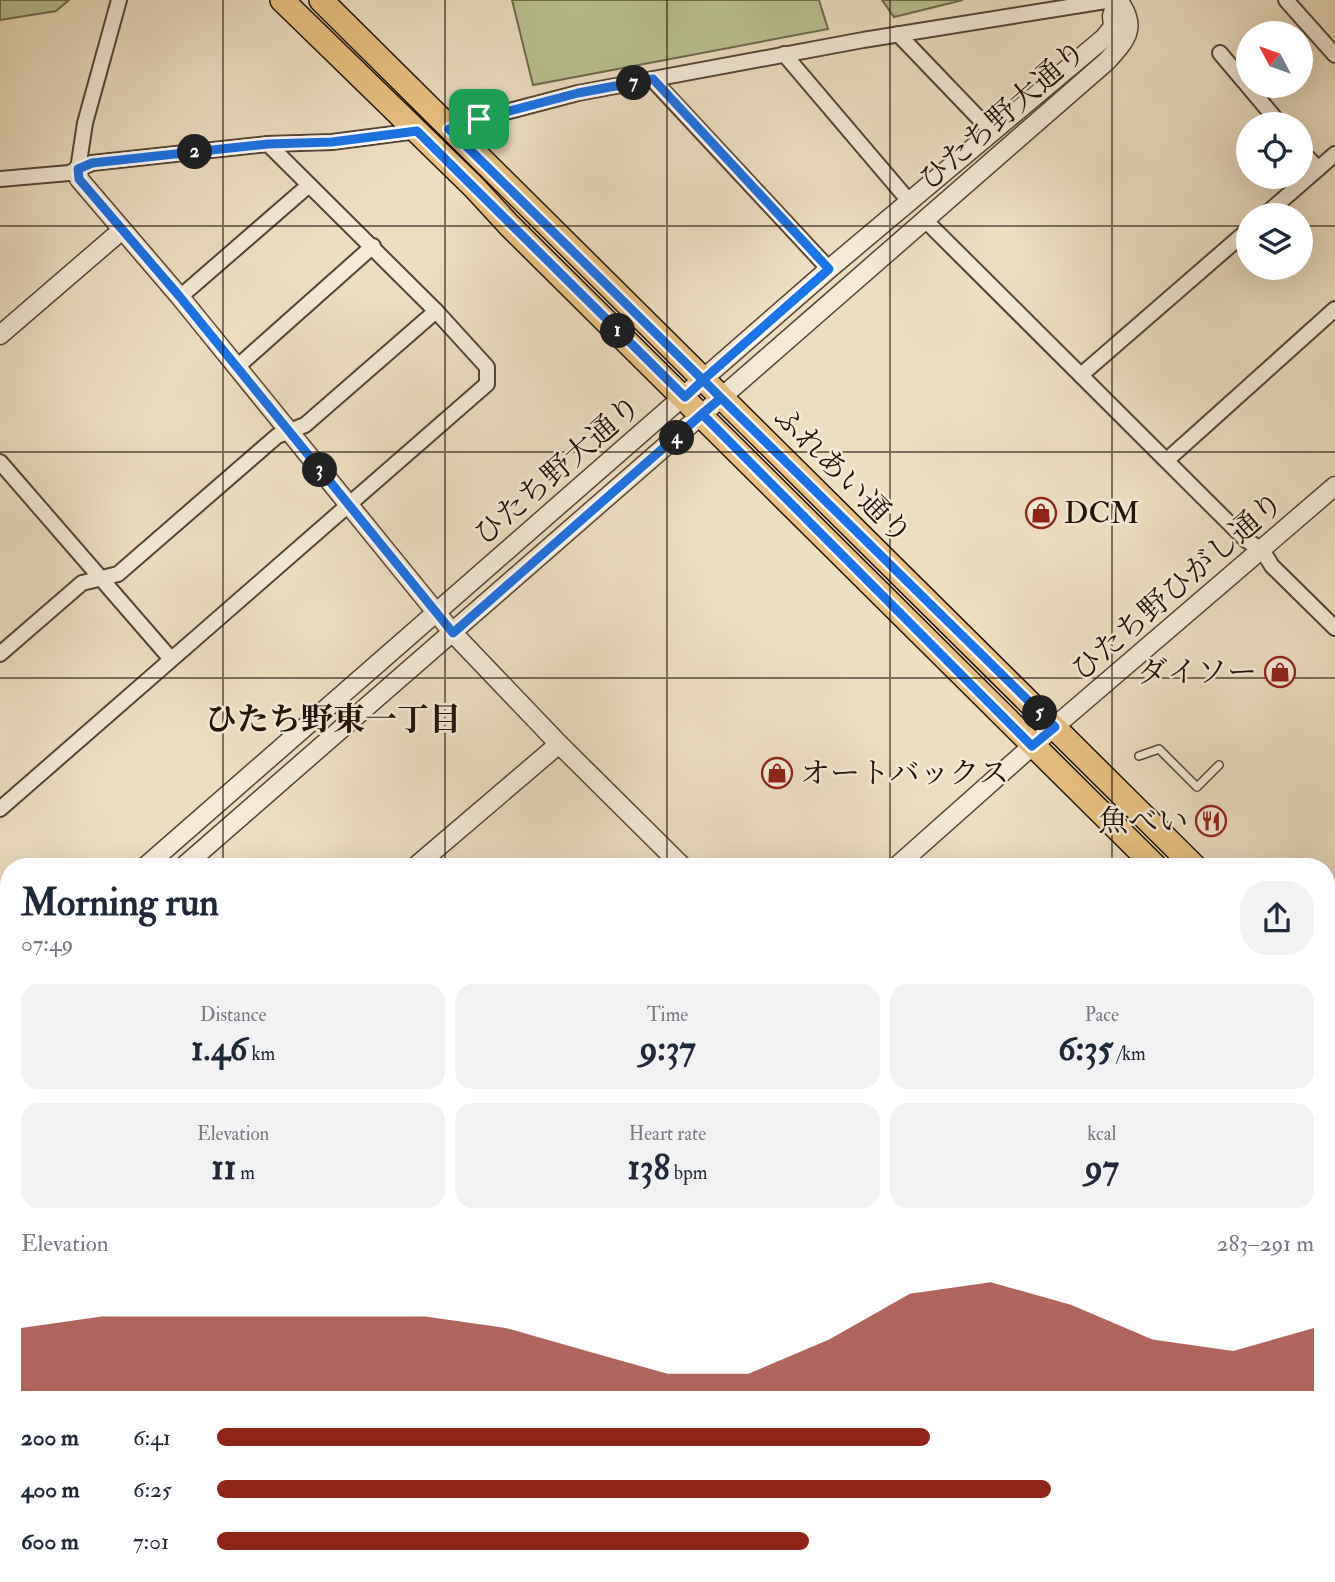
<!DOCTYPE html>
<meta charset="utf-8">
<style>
body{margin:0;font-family:"IM FELL Double Pica","Noto Serif JP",serif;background:#f2f2f3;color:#1f2937;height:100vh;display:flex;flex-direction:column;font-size:26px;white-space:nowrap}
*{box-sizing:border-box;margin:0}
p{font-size:23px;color:#747a83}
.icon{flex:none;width:38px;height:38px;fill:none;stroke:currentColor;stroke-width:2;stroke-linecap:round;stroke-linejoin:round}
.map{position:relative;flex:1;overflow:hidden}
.details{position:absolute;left:0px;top:858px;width:1335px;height:724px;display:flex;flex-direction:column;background:#fff;border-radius:28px 28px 0 0;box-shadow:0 7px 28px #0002}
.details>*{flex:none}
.needle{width:46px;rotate:311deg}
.tools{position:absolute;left:1236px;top:21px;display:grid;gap:14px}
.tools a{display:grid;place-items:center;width:77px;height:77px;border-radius:50%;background:#fff;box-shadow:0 7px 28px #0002;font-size:35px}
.pin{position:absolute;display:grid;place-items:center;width:60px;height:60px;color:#fff;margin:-30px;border-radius:14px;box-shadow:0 4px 10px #0006}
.km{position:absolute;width:35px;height:35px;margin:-18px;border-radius:50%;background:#222;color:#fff;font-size:19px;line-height:35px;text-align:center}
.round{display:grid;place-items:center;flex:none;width:74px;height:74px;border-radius:28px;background:#f2f2f3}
.summary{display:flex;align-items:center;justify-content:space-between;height:119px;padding:0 21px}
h1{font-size:38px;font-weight:800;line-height:52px}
.figures{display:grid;grid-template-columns:repeat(3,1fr);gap:10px;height:119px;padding:7px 21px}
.figures div{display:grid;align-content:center;border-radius:18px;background:#f2f2f3;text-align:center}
.figures b{font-size:35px;font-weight:800}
.figures small{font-size:19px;font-weight:400}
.figures p{font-size:19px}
.chart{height:196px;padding:14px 21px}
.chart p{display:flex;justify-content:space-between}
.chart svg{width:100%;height:126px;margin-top:7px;fill:#8f2418;opacity:.7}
ul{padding:0 21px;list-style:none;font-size:23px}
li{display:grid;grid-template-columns:112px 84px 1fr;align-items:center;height:52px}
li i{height:18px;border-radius:9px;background:#8f2418}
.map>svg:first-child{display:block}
.green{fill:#bac191;stroke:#6e6a4c;stroke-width:2}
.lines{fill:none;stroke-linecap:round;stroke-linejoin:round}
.service-casing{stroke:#554535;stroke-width:10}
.pedestrian-casing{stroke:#554535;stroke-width:14}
.minor-casing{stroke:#554535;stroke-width:18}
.tertiary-casing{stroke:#554535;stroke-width:21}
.secondary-casing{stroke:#221207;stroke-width:23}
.primary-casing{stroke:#221207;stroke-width:26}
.service{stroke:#f4ead6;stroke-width:7}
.pedestrian{stroke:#f4ead6;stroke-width:10}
.minor{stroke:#f4ead6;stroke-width:14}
.tertiary{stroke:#f4ead6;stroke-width:18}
.secondary{stroke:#f4ead6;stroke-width:19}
.primary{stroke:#e7bf80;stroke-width:23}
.rail{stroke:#221207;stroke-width:5;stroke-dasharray:12 12;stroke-linecap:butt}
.route-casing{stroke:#fff;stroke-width:14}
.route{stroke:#1a73e8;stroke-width:9}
.grid{fill:none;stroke:#221207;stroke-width:2;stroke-opacity:0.55}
.labels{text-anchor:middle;stroke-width:5;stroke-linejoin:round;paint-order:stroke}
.street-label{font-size:30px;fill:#221207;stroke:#f4ead6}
.poi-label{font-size:30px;fill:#221207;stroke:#f4ead6;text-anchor:start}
.neighbourhood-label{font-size:32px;font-weight:bold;fill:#221207;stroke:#f4ead6}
</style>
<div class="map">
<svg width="1335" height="1582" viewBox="0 0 1335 1582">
<rect width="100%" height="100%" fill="#eedec0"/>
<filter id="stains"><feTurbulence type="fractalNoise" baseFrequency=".00286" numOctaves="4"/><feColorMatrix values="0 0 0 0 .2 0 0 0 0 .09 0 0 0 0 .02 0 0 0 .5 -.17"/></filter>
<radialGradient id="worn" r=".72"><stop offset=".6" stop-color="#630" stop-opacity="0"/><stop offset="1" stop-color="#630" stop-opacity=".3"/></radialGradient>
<g class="green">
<polygon points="0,0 69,0 56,11 0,20"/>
<polygon points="512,0 819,0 828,29 533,85"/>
<polygon points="882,0 963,0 894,17"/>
</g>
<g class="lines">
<g class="service-casing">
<g id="service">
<polyline points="1139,756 1159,749 1197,787 1219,765"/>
<polyline points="208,1573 215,1582"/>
<polyline points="68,1582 73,1573"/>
</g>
</g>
<g class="pedestrian-casing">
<polyline id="pedestrian" points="270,1573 276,1582"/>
</g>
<g class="minor-casing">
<g id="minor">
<polyline points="1286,0 1335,55"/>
<polyline points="898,34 992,132"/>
<polyline points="1220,53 1280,124"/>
<polyline points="784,54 909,201"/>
<polyline points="653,80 829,269"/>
<polyline points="449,129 479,119 578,93 863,40 1112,0"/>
<polyline points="1300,149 1318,169"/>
<polyline points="78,169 85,123 119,0"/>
<polyline points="0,179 69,173 92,163 268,144 332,142 417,131"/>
<polyline points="1265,215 1335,154"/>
<polyline points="925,220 1246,540 1262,550 1272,566 1335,628"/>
<polyline points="180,297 309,185"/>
<polyline points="237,367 373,246"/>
<polyline points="1081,375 1248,230"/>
<polyline points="1167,460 1335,309"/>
<polyline points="0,462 170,658"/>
<polyline points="0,654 82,583 118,574 277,436 305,425 436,311"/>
<polyline points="0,809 487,384 487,367 436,311 268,144"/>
<polyline points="1326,1336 1335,1329"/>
<polyline points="1326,1470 1335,1462"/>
<polyline points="1263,1573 1273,1582"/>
<polyline points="1041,1582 1051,1573"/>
<polyline points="1193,1582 1203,1573"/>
</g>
</g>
<g class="tertiary-casing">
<g id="tertiary">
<polyline points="78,169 79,179 180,297 453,633 559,744 682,866"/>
<polyline points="0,335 122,230"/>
<polyline points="146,866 829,269 1104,38 1113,27 1112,16 1117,0"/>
<path d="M 184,866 C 492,599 799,329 1107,61 C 1127,39 1138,27 1118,0"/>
<polyline points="416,866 559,744"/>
<polyline points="897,866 1032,746 1335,486"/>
<polyline points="0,994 9,987"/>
<polyline points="8,1019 9,1019"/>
<polyline points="0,1033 9,1043"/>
<polyline points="0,1207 9,1220"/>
<polyline points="0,1415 9,1408"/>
<polyline points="1326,1497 1335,1505"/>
<polyline points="559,1573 567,1582"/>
<polyline points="701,1573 709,1582"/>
<polyline points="98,1582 110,1582"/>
</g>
</g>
<g class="secondary-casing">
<g id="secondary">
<polyline points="1326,1107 1335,1100"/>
<polyline points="1326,1157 1335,1149"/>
<polyline points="753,1582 763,1573"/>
<polyline points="785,1582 795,1573"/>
<polyline points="832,1582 842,1573"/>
<polyline points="865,1582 875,1573"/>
</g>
</g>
<g class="primary-casing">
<g id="primary">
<polyline points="282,0 474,187 509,225 1155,866"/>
<polyline points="321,0 1194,866"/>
<polyline points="1326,1000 1335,1008"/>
<polyline points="1326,1037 1335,1046"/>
</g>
</g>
<use href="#service" class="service"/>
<use href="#pedestrian" class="pedestrian"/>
<use href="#minor" class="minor"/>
<use href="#tertiary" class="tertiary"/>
<use href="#secondary" class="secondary"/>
<use href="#primary" class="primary"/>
<g class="rail">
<polyline points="0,1101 9,1112"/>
<polyline points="0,1120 9,1131"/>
<polyline points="332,1573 337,1582"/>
</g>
</g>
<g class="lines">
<g class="route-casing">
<polyline id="route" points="479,119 449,129 703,380 685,397 417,131 332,142 268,144 92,163 78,169 79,179 180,297 453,633 702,414 721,398 1055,727 1032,746 702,414 721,398 703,380 829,269 653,79 578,93 479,119"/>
</g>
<use href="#route" class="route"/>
</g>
<path class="grid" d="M 223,0 L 223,866M 445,0 L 445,866M 667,0 L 667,866M 890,0 L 890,866M 1112,0 L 1112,866M 0,226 L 1248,226M 1300,226 L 1335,226M 0,452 L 1335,452M 0,678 L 1335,678M 0,904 L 9,904M 1326,904 L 1335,904M 0,1130 L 9,1130M 1326,1130 L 1335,1130M 0,1356 L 9,1356M 1326,1356 L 1335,1356M 223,1573 L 223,1582M 445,1573 L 445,1582M 667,1573 L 667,1582M 890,1573 L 890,1582M 1112,1573 L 1112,1582"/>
<defs>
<g id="shop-ring" transform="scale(1.575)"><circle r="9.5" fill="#f4ead6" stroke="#8f2418" stroke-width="1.5"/><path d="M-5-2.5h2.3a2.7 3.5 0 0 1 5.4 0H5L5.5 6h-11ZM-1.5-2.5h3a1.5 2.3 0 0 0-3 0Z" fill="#8f2418"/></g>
<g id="restaurant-ring" transform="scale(1.575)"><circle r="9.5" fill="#f4ead6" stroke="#8f2418" stroke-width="1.5"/><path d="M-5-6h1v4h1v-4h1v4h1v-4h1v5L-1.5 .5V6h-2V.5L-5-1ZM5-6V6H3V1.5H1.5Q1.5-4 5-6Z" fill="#8f2418"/></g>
</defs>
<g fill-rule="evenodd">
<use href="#shop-ring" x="1041" y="513"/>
<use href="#shop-ring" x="1280" y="672"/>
<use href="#shop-ring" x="777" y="773"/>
<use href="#restaurant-ring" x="1211" y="821"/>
</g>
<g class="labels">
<g class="street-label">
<text transform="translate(1002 115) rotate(-41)" y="10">ひたち野大通り</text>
<text transform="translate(557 470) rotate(-41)" y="10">ひたち野大通り</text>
<text transform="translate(843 475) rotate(45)" y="10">ふれあい通り</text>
<text transform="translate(1177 586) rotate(-41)" y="10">ひたち野ひがし通り</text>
</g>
<g class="poi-label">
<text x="1064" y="523">DCM</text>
<text x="1257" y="682" text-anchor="end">ダイソー</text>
<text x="800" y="783">オートバックス</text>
<text x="1188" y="831" text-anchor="end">魚べい</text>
</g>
<g class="neighbourhood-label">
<text x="333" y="730">ひたち野東一丁目</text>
</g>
</g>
<rect width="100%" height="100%" filter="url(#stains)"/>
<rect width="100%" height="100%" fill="url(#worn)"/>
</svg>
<div class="tools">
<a><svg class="needle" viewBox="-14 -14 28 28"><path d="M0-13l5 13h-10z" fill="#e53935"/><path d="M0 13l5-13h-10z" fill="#747a83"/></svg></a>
<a><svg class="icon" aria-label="locate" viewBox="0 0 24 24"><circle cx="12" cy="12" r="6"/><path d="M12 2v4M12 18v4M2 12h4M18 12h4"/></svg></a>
<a><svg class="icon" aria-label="layers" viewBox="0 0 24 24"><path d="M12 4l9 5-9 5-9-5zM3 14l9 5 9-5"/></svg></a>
</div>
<div class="pin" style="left:479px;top:119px;background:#1e9e55"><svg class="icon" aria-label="arrive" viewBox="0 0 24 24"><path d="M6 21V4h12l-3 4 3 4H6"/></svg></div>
<b class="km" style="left:618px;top:331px">1</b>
<b class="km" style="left:195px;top:152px">2</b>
<b class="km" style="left:320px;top:470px">3</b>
<b class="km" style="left:677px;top:438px">4</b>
<b class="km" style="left:1040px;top:713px">5</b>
<b class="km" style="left:634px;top:83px">7</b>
<section class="details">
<div class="summary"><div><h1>Morning run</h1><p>07:49</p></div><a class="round"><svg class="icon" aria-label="share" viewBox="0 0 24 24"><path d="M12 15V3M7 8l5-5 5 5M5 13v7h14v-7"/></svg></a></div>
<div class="figures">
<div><p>Distance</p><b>1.46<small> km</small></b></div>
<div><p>Time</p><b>9:37</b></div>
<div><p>Pace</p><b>6:35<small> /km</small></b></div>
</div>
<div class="figures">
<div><p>Elevation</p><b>11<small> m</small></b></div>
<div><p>Heart rate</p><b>138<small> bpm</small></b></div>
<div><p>kcal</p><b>97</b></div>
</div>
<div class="chart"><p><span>Elevation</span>283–291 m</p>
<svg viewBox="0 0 160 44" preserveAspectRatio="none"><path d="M0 44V22L10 18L20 18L30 18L40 18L50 18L60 22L70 30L80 38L90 38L100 26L110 10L120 6L130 14L140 26L150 30L160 22V44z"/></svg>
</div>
<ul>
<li><b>200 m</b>6:41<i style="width:65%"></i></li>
<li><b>400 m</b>6:25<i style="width:76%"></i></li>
<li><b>600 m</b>7:01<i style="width:54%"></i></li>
</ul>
</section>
</div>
